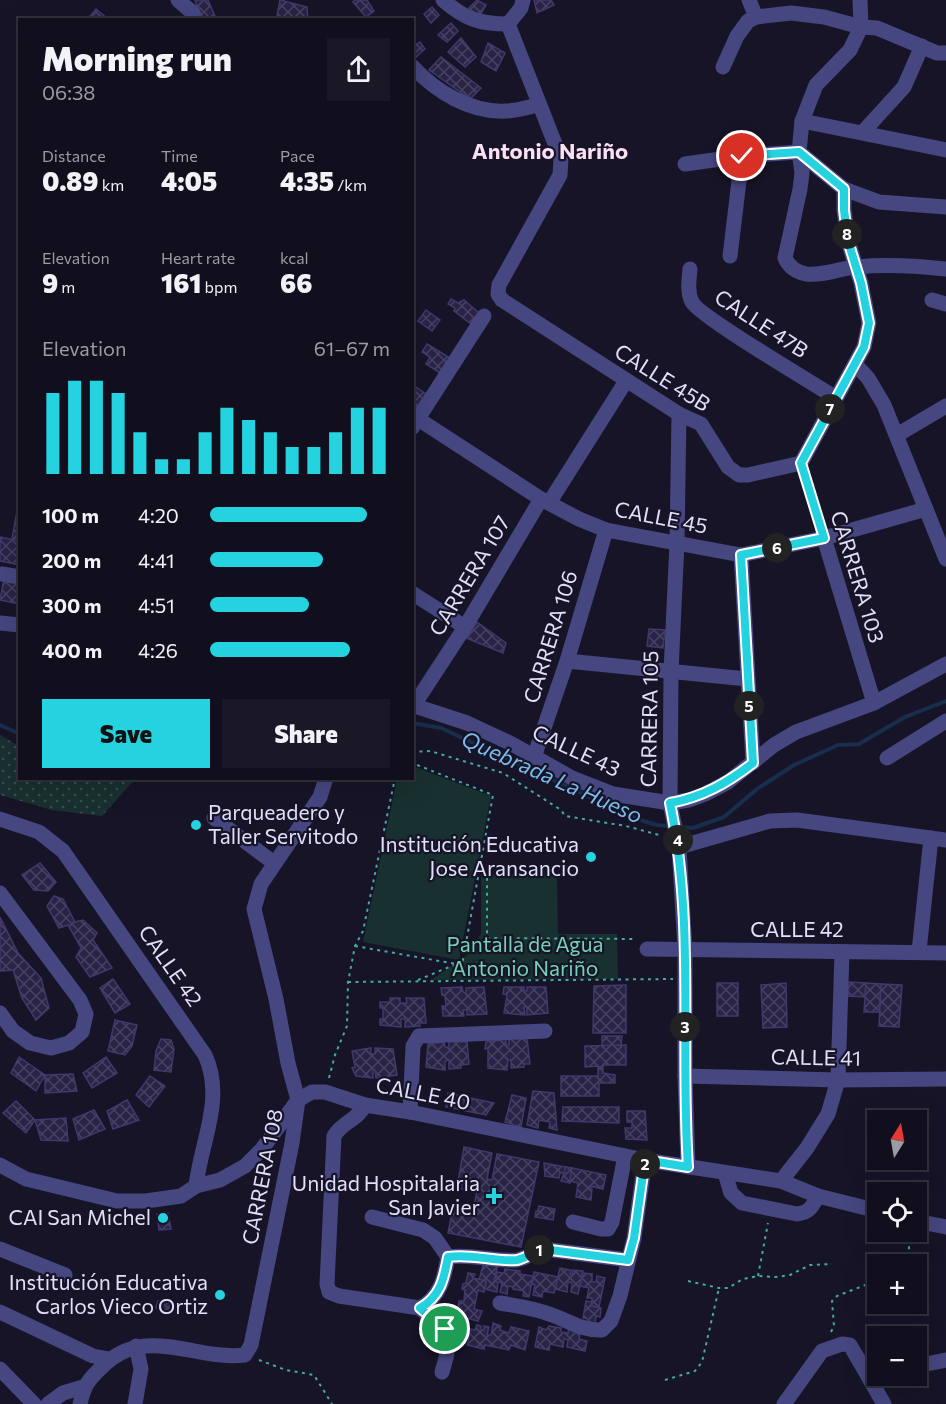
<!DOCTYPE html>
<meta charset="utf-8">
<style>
body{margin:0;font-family:Commissioner,sans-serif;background:#1a1826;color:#f1f3f6;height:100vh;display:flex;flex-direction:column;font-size:22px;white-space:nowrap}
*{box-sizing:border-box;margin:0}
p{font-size:20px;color:#9c9ca4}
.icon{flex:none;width:33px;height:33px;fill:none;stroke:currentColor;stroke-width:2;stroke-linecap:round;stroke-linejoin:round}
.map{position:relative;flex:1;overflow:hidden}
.side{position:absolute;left:18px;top:18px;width:396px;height:762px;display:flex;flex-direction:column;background:#110f1d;border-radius:0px;box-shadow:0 6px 24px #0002,0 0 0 2px #302f3b}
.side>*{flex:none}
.needle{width:39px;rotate:11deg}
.fabs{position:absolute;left:867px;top:1110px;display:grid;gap:12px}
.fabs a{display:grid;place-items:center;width:60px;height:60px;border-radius:0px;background:#110f1d;box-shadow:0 6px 24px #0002,0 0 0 2px #302f3b;font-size:30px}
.pin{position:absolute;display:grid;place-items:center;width:51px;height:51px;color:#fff;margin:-26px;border:3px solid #fff;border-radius:50%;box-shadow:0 2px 6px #0007}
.km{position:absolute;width:30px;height:30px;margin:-15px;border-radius:50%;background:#222;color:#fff;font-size:16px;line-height:30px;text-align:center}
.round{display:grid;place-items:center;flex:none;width:63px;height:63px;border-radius:0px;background:#1a1826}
.summary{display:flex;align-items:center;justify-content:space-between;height:102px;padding:0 24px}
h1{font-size:33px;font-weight:800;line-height:45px}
.figures{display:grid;grid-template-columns:repeat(3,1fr);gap:9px;height:102px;padding:6px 24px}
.figures div{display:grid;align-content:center}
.figures b{font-size:26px;font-weight:800}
.figures small{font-size:16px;font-weight:400}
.figures p{font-size:16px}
.chart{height:168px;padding:12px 24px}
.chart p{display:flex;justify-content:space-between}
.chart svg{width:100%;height:108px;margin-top:6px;stroke:#25d3e0;stroke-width:6}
.primary-button{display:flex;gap:12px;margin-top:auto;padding:12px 24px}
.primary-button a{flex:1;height:69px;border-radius:0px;background:#25d3e0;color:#111;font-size:24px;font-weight:800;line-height:69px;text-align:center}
.primary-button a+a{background:#1a1826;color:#f1f3f6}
ul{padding:0 24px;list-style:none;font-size:20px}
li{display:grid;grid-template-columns:96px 72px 1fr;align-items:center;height:45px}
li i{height:15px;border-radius:8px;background:#25d3e0}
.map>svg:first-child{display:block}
.grass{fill:url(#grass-dots)}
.park{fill:#18302f}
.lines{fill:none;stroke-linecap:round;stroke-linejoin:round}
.stream{stroke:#192e4c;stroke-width:4}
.building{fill:url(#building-cross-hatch);stroke:#41386e;stroke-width:1.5}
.path{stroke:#42aba2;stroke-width:2;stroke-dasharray:3 4.5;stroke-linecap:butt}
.minor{stroke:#464680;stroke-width:15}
.route-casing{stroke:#fff;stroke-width:12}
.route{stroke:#25d3e0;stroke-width:8}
.poi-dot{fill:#25d3e0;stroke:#171427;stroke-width:2}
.labels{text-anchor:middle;stroke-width:4.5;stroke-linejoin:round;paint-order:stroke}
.street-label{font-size:21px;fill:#e1dffa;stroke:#171427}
.poi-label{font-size:21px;fill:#e1dffa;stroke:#171427;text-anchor:end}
.park-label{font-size:21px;fill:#74d1b7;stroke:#171427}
.neighbourhood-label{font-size:22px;font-weight:bold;fill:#fbe0f2;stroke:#171427}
.water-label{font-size:22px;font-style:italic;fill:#7bbbec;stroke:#171427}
</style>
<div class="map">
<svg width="946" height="1404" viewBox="0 0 946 1404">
<defs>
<pattern id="grass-dots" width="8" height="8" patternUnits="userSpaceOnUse" patternTransform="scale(1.5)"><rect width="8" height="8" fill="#18302f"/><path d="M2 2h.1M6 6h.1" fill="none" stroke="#394e4e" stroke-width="1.8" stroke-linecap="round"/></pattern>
<pattern id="building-cross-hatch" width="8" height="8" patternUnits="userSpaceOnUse" patternTransform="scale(1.5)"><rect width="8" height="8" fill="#292346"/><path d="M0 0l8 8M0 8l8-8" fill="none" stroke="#484262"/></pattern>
</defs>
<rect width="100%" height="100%" fill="#171427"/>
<polygon class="grass" points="0,735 19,746 20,778 135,779 102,816 52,810 0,795"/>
<g class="park">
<polygon points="413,766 491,796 459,960 363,942 397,779 412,778"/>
<polygon points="557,873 558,934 617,934 618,979 431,980 466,956 481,934 481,874"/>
</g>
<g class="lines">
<g class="stream">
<polyline points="412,723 441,728 640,820 657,825 669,826"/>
<polyline points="0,725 20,734"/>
<polyline points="680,827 693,828 724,817 757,789 794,765 838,745 859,744 905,717 946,701"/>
</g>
</g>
<g class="building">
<polygon points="195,0 208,0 215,16 201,20"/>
<polygon points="280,0 307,7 308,20 289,20 277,15"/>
<polygon points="355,0 367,0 374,11 366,17 353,2"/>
<polygon points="477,0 486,5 479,17 469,8"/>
<polygon points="534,0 551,0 554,5 537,13"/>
<polygon points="432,7 439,15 431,23 424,14"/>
<polygon points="96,9 109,20 87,20"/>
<polygon points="451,23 458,31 447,42 438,35"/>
<polygon points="461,38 476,57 465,67 448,52"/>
<polygon points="420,42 425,49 413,60 412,47"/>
<polygon points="488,43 505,53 496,71 481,62"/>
<polygon points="441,57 481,88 470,99 429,70"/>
<polygon points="451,299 458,303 464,300 479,313 471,324 454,311 455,308 448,304"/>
<polygon points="426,310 440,320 432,331 418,321"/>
<polygon points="427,344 450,358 440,373 426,364 430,357 422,352"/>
<polygon points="413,385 426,394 417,407 412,404"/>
<polygon points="18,506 20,507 20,539 12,538"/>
<polygon points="0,537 20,541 20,565 0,561"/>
<polygon points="4,579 20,582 20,604 0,600"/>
<polygon points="477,622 506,643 503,653 466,638"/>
<polygon points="649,629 665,630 663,648 647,646"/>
<polygon points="40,863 56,882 48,891 34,890 22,875"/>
<polygon points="54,896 63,899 75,922 83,920 97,933 93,940 112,968 90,977 76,957 81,948 68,925 59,928 47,906"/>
<polygon points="0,917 18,953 41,978 49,1008 36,1020 22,998 13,970 0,971"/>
<polygon points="113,979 130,1004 115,1013 100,988"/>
<polygon points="849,982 866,983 865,997 848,996"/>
<rect x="717" y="983" width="21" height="33"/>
<polygon points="786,983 787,1027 763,1028 761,985"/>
<polygon points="866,983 881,984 879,1012 864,1012"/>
<polygon points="881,984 902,985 899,1027 879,1026"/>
<polygon points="626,985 626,1033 593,1033 594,986"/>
<polygon points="462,987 463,992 466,993 466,988 484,987 487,1014 467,1015 467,1010 463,1010 464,1016 443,1016 442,1006 446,1006 445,996 442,995 441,988"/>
<polygon points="504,987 524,987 524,991 527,991 527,987 546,987 548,1013 527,1015 527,1007 524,1007 525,1015 504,1013 507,995 503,994"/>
<polygon points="390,998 400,998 400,1003 407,1003 406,998 424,998 426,1023 419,1023 420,1026 405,1027 405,1019 401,1019 401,1027 380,1025 380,1019 383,1019 383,1008 380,1008 380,1002 390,1002"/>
<polygon points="115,1020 137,1025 132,1046 125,1055 108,1051"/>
<polygon points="602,1036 622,1036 621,1046 602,1046"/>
<polygon points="509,1038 527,1038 530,1064 524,1064 524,1067 511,1068 511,1060 508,1060 507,1070 488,1068 488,1048 485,1049 486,1042 506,1039 506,1045 509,1045"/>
<polygon points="161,1039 171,1040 174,1049 171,1072 154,1070 156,1051"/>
<polygon points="449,1041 467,1042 469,1064 461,1065 461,1068 449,1069 449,1060 445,1061 445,1070 426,1067 428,1044 444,1042 445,1047 449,1047"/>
<polygon points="626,1045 626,1065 603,1065 603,1073 615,1075 615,1083 599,1083 599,1096 561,1096 561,1076 598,1076 598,1066 585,1067 585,1046"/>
<polygon points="371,1048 371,1054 375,1054 375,1048 393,1049 397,1075 376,1078 375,1070 373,1069 373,1078 356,1076 352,1068 355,1067 352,1051"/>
<polygon points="19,1057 45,1075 36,1091 11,1073"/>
<polygon points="106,1057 117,1073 92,1088 83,1073"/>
<polygon points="73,1074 77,1091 45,1093 45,1075"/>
<polygon points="150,1076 165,1086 149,1107 136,1095"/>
<polygon points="533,1091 554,1093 557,1130 549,1128 550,1122 539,1120 538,1128 527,1125"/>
<polygon points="448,1093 494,1103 486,1115 446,1107"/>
<polygon points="512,1095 526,1098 521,1127 505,1122"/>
<polygon points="127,1100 139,1120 113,1129 107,1111"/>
<polygon points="16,1101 35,1120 26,1133 3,1113"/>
<polygon points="563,1107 619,1107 619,1123 562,1121"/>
<polygon points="94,1110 105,1129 79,1140 73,1119"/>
<polygon points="627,1111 645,1111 647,1140 626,1139 625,1128 632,1128 632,1122 627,1122"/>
<polygon points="66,1118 68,1141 41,1140 35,1120"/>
<polygon points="464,1147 492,1153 487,1179 492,1180 497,1154 539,1162 521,1247 448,1233 454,1203 474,1207 478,1185 469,1183 468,1190 457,1188"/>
<polygon points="544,1163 566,1167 565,1173 560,1173 559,1178 545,1176"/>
<polygon points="566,1167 572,1168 570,1183 561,1181"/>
<polygon points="572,1168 606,1175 603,1189 590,1186 590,1188 592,1189 591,1200 576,1197 578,1183 570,1181"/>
<polygon points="539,1206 555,1209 553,1220 535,1217 536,1211 538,1211"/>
<polygon points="168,1213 171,1229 159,1230 157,1214"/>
<polygon points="484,1262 498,1265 494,1281 498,1282 497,1292 484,1289 486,1281 479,1280"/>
<polygon points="560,1268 571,1270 570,1274 572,1275 573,1270 583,1271 578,1294 571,1292 572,1283 568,1282 567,1292 555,1289"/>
<polygon points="505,1269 520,1271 520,1274 533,1276 529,1297 523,1296 524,1291 513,1289 513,1287 508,1286 507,1294 500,1292 502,1283 494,1281 497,1272 504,1273"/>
<polygon points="534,1272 558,1277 554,1293 543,1291 542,1297 533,1295 535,1285 532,1284"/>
<polygon points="468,1273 475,1274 473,1278 486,1281 484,1292 478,1290 474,1309 482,1311 478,1321 467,1318 467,1322 459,1320 461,1308 458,1307 459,1301 464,1301 465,1290 462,1289 463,1284 466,1283"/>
<polygon points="583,1273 592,1274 592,1282 596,1282 597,1276 605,1278 599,1307 591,1306 592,1298 587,1298 589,1288 580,1286"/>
<polygon points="158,1301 171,1304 169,1312 156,1308"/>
<polygon points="586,1301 592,1302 591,1306 601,1308 600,1317 596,1316 595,1325 588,1323 588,1319 583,1318"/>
<polygon points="493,1323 501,1326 500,1330 509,1333 511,1327 529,1331 525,1350 511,1345 509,1350 485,1345 484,1349 467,1345 471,1329 475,1330 477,1325 481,1326 481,1330 484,1330 484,1326 489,1327 487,1335 491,1335"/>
<polygon points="549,1326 561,1328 561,1332 568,1333 569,1328 576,1329 576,1333 580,1334 579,1339 587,1341 585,1351 567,1347 568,1340 564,1339 563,1347 550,1344 549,1350 535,1347 539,1327 546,1330"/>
</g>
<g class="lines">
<g class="path">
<polyline points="805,477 820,526"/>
<polyline points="412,752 430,751 503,773 561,810 565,816 626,826 659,835"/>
<polyline points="481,864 487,878 487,938 636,939"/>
<polyline points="355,946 462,965 493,795 412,763"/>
<polyline points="418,980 454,965"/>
<polyline points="348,982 673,979"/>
<polyline points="329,1078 335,1055 347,1026 348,982 355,946 363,931 395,778"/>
<polyline points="906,1264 909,1248 908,1232"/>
<polyline points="758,1276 768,1223"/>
<polyline points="688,1281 719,1288 728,1288 743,1279 758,1276 776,1277 790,1275 810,1265 832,1264"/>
<polyline points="831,1332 834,1326 832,1301 837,1296 878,1280"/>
<polyline points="259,1360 286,1370 314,1375 332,1404"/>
<polyline points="665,1380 695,1371 702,1362 719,1288"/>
</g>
<g class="minor">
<polyline points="178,0 193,13 196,20"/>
<path d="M 443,0 C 465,19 479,24 508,24"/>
<polyline points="749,0 756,17"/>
<path d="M 860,0 L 861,27 L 850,50 L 816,85 L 802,121 L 799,152 L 802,173 L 800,189 L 785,258 C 789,267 796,272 806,274 C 824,276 840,268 857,267 C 886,264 917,266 946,269"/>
<polyline points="508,24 561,159 560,175 499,285 498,294 502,300 679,414 701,424 728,467 739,475 748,475 801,463 864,347 869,323 861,283 848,241 844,210 844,189"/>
<polyline points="508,24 521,8 523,0"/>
<path d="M 412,66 C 436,92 471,113 506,111 C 517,111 528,107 538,105"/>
<polyline points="723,67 737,36 748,21 756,17 791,13 824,17 861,27 877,28 937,53 946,53"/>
<polyline points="802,121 946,150"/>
<polyline points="862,133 904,87 922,46"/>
<polyline points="685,164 742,156 799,152 844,189 879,202 946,207"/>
<polyline points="730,256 742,156"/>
<path d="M 690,269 C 689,280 687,292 692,302 C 699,316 814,384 836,398"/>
<polyline points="932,300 946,304"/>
<polyline points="855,364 868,378 884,405 946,559"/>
<polyline points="679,414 677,543 671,671 670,803 679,847 685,950 685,1076 688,1167"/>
<polyline points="412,415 541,499 579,519 606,530 741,555 824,538 926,509"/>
<polyline points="412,428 484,316"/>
<polyline points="897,435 946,406"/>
<polyline points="549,503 626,381"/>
<polyline points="824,538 874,703"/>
<polyline points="741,555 753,763"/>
<polyline points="2,574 20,577"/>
<polyline points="412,593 465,627"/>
<polyline points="0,623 20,625"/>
<polyline points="567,661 747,679"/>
<polyline points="412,705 467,723 512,744 572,778 613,794 670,803 689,800 705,794 728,782 774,745 796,732 874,703 946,664"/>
<polyline points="414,705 465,627 541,499"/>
<polyline points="534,757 567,661 606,530"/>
<polyline points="887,758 946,721"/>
<polyline points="214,818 274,863"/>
<path d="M 0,819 L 39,832 L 63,851 L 205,1055 C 225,1099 201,1141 196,1186"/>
<polyline points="679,847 770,821 797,820 946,840"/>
<polyline points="0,893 80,1000 86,1014 82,1032 69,1043 51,1048 30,1043 13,1031 0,1013"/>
<polyline points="647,949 946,953"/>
<polyline points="919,951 931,838"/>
<polyline points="685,1076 838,1080 946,1079"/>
<path d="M 365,1105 C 357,1121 343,1121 334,1136 L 327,1284 L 329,1292 L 339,1296 L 420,1308"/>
<polyline points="410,1112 413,1046 419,1036 545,1031"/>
<polyline points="0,1165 26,1179 117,1201 146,1201 181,1196 196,1186 220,1180 245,1166 262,1149 298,1100 312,1092 325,1092 365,1105 410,1112 645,1160 781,1181 818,1196 878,1211"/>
<path d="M 725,1173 L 731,1193 L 742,1203 L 797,1214 C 809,1213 812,1207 818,1196"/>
<polyline points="781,1181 807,1148 828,1114 838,1080 842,952"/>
<polyline points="372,1217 423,1230 435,1238 448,1257"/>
<polyline points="916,1221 946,1227"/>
<polyline points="573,1222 601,1229 608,1229 612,1222 625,1156"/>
<polyline points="0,1249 65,1275"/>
<path d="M 500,1303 C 517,1306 535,1308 552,1315 C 569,1321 583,1331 602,1330 L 611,1321 L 620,1296 L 634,1238 L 645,1160"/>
<polyline points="0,1312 93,1356 109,1359"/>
<polyline points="916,1366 946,1360"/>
<polyline points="0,1369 34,1404"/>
<path d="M 442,1372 C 454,1334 449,1333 420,1308 C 441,1296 444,1278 448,1257 C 471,1253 494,1262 517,1260 C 527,1258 533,1252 544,1249 L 628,1260"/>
<polyline points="872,1383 892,1376"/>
<polyline points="48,1404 63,1393 83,1387"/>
<path d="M 80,1404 C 84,1385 89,1379 103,1366 C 145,1324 196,1361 245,1355 L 251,1345 L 292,1143 L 298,1100 L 288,1063 L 276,999 L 254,909 L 261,884 L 320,797 L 326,778"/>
<polyline points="135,1404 141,1369 136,1346"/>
<polyline points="784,1404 822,1351 842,1344 850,1345 884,1404"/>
</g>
</g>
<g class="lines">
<g class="route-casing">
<path id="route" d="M 445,1329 L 420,1308 C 441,1296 444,1278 448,1257 C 471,1253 494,1262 517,1260 C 527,1258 533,1252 543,1249 L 628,1260 L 634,1238 L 645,1160 L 688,1167 C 680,1046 695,923 670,803 C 703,797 727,783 753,763 L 741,555 L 824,538 L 801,463 L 864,347 L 869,323 L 861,283 L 848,241 L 844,210 L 844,189 L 799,152 L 742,156"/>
</g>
<use href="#route" class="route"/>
</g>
<g class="poi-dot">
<circle cx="196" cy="825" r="6"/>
<circle cx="591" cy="857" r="6"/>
<path d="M491 1187h6v6h6v6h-6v6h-6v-6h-6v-6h6z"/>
<circle cx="163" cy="1218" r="6"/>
<circle cx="220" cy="1295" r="6"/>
</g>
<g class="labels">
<g class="street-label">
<text transform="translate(761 324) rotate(33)" y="7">CALLE 47B</text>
<text transform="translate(662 378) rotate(32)" y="7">CALLE 45B</text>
<text transform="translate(661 518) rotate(11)" y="7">CALLE 45</text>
<text transform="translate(470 576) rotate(-59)" y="7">CARRERA 107</text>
<text transform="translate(857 577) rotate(73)" y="7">CARRERA 103</text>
<text transform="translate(551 637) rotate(-73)" y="7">CARRERA 106</text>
<text transform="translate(650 719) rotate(-89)" y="7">CARRERA 105</text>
<text transform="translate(576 751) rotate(25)" y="7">CALLE 43</text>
<text x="797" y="937">CALLE 42</text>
<text transform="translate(170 966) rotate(55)" y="7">CALLE 42</text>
<text transform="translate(816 1058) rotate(1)" y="7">CALLE 41</text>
<text transform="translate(423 1094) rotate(11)" y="7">CALLE 40</text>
<text transform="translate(263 1177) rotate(-79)" y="7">CARRERA 108</text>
</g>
<g class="poi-label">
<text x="208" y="820" text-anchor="start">Parqueadero y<tspan x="208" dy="24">Taller Servitodo</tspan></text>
<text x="579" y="852">Institución Educativa<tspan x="579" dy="24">Jose Aransancio</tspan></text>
<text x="480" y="1191">Unidad Hospitalaria<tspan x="480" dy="24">San Javier</tspan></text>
<text x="151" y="1225">CAI San Michel</text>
<text x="208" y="1290">Institución Educativa<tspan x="208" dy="24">Carlos Vieco Ortiz</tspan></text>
</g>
<g class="park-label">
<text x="525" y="952">Pantalla de Agua<tspan x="525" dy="24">Antonio Nariño</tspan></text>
</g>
<g class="neighbourhood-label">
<text x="550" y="159">Antonio Nariño</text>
</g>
<g class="water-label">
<text transform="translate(552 777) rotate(24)" y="8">Quebrada La Hueso</text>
</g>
</g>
</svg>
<div class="fabs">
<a><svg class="needle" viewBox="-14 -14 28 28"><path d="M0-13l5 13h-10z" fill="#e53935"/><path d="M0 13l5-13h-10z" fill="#9c9ca4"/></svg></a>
<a><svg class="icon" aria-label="locate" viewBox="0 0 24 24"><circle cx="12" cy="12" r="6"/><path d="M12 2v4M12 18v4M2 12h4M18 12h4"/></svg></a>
<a>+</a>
<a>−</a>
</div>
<div class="pin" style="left:445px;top:1329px;background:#1e9e55"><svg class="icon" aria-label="arrive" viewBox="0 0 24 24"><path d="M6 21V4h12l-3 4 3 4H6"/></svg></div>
<div class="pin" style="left:742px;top:156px;background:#d93025"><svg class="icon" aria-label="check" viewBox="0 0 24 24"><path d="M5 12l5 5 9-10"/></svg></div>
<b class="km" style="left:539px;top:1250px">1</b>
<b class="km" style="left:645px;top:1164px">2</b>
<b class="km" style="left:685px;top:1027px">3</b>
<b class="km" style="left:678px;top:840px">4</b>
<b class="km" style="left:749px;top:706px">5</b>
<b class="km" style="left:777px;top:548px">6</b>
<b class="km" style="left:830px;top:409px">7</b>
<b class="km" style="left:847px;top:234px">8</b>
<section class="side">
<div class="summary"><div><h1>Morning run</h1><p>06:38</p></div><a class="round"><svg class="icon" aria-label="share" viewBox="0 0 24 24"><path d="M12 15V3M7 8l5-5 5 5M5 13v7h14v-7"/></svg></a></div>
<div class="figures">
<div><p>Distance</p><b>0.89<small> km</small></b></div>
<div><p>Time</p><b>4:05</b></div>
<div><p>Pace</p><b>4:35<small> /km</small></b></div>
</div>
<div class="figures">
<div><p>Elevation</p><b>9<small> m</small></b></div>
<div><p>Heart rate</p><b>161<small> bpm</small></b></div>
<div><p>kcal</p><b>66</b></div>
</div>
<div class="chart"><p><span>Elevation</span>61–67 m</p>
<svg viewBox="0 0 160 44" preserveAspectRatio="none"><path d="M5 44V11M15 44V6M25 44V6M35 44V11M45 44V27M55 44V38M65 44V38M75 44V27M85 44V17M95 44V22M105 44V27M115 44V33M125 44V33M135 44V27M145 44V17M155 44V17"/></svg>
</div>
<ul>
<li><b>100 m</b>4:20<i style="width:87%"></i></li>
<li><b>200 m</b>4:41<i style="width:63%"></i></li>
<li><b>300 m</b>4:51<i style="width:55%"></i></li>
<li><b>400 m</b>4:26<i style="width:78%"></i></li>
</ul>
<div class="primary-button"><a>Save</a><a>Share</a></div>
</section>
</div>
